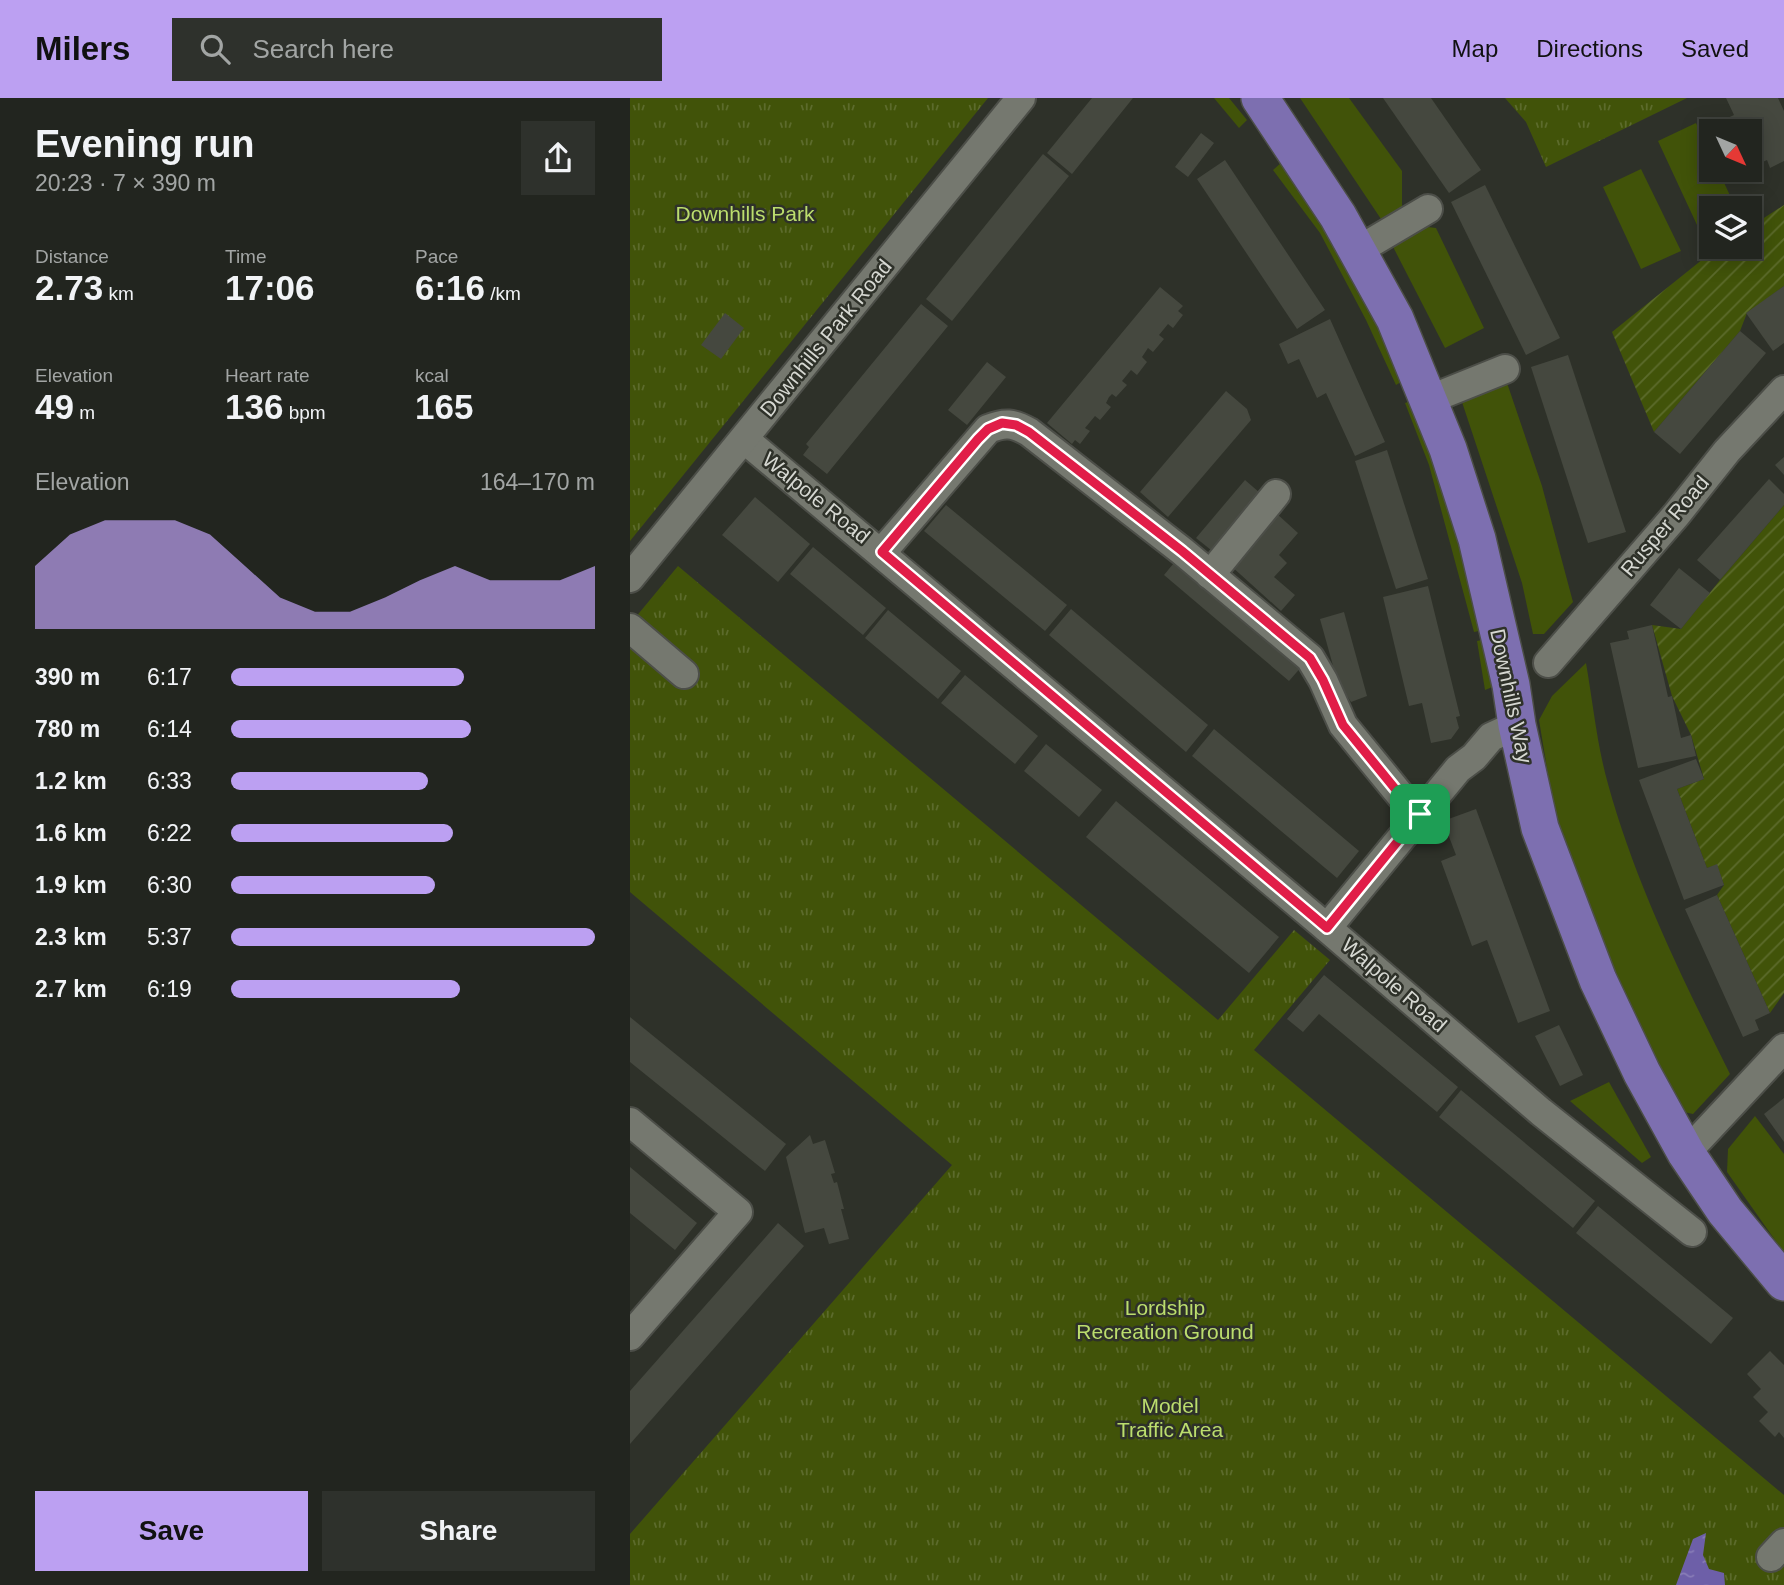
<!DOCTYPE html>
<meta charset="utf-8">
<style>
body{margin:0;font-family:Helvetica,sans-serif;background:#2e312c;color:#f1f3f6;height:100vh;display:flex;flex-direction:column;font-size:26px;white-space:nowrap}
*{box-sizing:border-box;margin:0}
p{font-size:23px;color:#a2a5a4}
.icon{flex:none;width:38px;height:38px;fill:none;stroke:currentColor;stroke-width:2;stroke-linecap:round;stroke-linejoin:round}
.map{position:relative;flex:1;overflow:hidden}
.side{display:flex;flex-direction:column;background:#22251f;width:630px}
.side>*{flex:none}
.needle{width:46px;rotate:134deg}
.fabs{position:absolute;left:1069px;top:21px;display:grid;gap:14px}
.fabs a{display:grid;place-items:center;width:63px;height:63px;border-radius:0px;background:#22251f;box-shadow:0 4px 18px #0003,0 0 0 2px #3f423d;font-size:35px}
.pin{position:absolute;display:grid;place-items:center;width:60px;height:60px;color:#fff;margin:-30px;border-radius:14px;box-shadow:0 4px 10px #0006}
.round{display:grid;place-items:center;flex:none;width:74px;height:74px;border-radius:0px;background:#2e312c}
.overview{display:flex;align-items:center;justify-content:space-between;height:119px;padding:0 35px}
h1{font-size:38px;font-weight:800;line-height:52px}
.stats{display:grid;grid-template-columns:repeat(3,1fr);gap:10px;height:119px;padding:7px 35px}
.stats div{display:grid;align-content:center}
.stats b{font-size:35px;font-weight:800}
.stats small{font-size:19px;font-weight:400}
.stats p{font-size:19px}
.chart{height:196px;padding:14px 35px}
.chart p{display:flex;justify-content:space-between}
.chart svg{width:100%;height:126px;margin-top:7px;fill:#bca0f2;opacity:.7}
.action{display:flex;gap:14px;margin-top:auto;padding:14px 35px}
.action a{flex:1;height:80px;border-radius:0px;background:#bca0f2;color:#111;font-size:28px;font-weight:800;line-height:80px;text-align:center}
.action a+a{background:#2e312c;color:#f1f3f6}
ul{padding:0 35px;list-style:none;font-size:23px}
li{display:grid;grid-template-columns:112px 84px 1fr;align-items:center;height:52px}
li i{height:18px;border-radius:9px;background:#bca0f2}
header{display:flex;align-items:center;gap:42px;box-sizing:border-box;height:98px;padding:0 35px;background:#bca0f2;color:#111}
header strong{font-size:33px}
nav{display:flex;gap:38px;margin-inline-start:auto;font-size:24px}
.search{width:490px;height:63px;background:#2e312c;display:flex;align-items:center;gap:18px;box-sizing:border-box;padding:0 24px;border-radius:0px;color:#a2a5a4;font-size:26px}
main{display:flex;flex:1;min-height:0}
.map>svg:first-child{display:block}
.grass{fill:#415309}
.park{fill:url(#park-tufts)}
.garden{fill:url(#garden-furrows)}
.water{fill:url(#water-ripples)}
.building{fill:#45483f}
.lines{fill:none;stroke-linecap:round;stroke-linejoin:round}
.minor-casing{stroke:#4c4e48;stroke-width:32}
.major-casing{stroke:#4c4e48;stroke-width:40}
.minor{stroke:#75786f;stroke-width:28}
.major{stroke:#7d6fb0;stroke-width:37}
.route-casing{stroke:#fff;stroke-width:14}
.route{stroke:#e11d48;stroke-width:9}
.labels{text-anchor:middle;stroke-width:5;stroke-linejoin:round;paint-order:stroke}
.park-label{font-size:21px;fill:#bbdd6d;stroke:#2e3129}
.street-label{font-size:21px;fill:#d6d8d2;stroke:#2e3129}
</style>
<header>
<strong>Milers</strong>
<div class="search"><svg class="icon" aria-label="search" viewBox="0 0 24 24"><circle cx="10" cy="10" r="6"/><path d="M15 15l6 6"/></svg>Search here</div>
<nav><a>Map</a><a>Directions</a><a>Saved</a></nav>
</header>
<main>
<section class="side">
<div class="overview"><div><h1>Evening run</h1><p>20:23 · 7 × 390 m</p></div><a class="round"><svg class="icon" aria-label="share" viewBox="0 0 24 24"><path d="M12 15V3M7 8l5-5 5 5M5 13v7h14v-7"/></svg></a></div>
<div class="stats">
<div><p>Distance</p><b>2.73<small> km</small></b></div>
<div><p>Time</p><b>17:06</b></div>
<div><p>Pace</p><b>6:16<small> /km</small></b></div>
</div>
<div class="stats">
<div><p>Elevation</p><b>49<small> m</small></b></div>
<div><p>Heart rate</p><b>136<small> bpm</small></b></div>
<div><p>kcal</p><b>165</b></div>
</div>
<div class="chart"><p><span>Elevation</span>164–170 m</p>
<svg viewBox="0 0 160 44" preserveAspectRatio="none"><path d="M0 44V22L10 11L20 6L30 6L40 6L50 11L60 22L70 33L80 38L90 38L100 33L110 27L120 22L130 27L140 27L150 27L160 22V44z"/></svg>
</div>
<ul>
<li><b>390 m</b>6:17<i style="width:64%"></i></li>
<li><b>780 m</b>6:14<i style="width:66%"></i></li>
<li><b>1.2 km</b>6:33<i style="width:54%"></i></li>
<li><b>1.6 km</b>6:22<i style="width:61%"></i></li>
<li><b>1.9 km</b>6:30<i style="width:56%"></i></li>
<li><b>2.3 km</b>5:37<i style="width:100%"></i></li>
<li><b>2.7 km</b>6:19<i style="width:63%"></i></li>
</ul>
<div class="action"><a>Save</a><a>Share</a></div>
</section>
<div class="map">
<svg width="1154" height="1487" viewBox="0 0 1154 1487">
<defs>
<pattern id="park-tufts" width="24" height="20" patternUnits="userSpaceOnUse" patternTransform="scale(1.75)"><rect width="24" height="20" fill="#415309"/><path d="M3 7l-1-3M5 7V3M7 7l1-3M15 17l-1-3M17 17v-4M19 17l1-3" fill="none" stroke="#5c6b2c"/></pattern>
<pattern id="garden-furrows" width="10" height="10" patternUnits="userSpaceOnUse" patternTransform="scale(1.75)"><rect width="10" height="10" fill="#415309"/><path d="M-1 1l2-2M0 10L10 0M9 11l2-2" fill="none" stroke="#5c6b2c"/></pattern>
<pattern id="water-ripples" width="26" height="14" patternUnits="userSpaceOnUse" patternTransform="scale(1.75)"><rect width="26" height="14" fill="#6d5fa8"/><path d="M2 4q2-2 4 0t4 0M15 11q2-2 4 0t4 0" fill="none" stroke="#887db7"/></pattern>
</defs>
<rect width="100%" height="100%" fill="#2e3129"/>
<g class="grass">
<polygon points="584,0 599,0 617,22 609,30"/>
<polygon points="670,0 719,0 772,73 772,116 755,127"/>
<polygon points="1066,25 1081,58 1082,72 1088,72 1105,108 1082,110 1081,120 1067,127 1028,43"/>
<polygon points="651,65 717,160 776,281 766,287 736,222 690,135 643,72"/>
<polygon points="1011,71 1051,153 1011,171 973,89"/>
<polygon points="781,127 806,130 854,230 815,250 759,141"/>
<polygon points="875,279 912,388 943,504 914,536 903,536 892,485 829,295"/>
<polygon points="783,302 828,437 854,532 844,534 799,367 775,305"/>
<polygon points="856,541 865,588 855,592 847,543"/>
<path d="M 956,565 C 963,605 967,647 978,686 C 1006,787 1053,882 1100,976 L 1063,1016 L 1049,1013 L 961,828 L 926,725 L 909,622 L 922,598 Z"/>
<polygon points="979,984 1021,1059 1012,1065 940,1003"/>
<polygon points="1125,1018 1154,1056 1154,1155 1097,1074 1098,1051"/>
</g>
<g class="park">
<polygon points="0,0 358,0 0,443"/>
<polygon points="875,0 1057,0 916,69 896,24"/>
<polygon points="48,468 588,922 664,832 700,862 624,952 1154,1397 1154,1487 0,1487 0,1436 322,1067 0,794 0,526"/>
</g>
<g class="garden">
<polygon points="1154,107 1154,188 1117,215 1110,233 1024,334 982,234 1088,149 1120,149 1120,129"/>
<polygon points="1154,407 1154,895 1140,915 1087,797 1094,787 1087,767 1077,770 1047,691 1074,681 1061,637 1042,598 1022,527 1051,531 1090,482"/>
</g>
<polygon class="water" points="1076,1435 1073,1457 1079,1471 1094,1475 1095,1487 1046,1487 1063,1441"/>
<g class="building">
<polygon points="462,0 503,0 442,76 417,55"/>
<polygon points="753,0 801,0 851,72 819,95"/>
<polygon points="1096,0 1148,0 1154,13 1154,63 1140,70 1137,62 1120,70 1120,33 1093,33 1089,24 1104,17"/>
<polygon points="571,35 584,45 558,79 545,69"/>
<polygon points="413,56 439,78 322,223 296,201"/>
<polygon points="595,62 695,212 667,231 567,81"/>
<polygon points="855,87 930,240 896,257 821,104"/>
<polygon points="1154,188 1154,245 1143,253 1116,215"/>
<polygon points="530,189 553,208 548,213 553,217 543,230 538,226 529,237 534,241 523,254 518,250 512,259 517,264 507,277 501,272 492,283 497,287 486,299 482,296 479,299 476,305 481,309 470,322 465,318 455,330 460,333 450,346 445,342 442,346 417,325"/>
<polygon points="291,206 318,228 197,376 173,357 179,349 176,346"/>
<polygon points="95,215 114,230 91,261 71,247"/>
<polygon points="700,221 755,344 725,358 696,295 687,300 669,261 658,266 649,246"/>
<polygon points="1110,233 1136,255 1050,356 1024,334"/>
<polygon points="938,257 996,434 958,445 901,269"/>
<polygon points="357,264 376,279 337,327 318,312"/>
<polygon points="596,293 617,311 621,322 538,419 510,394"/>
<polygon points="757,352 798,481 766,491 725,363"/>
<polygon points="1154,359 1154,377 1145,367"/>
<polygon points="1139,381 1154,396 1154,407 1090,482 1067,462"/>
<polygon points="615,382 630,395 581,452 566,440"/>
<polygon points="125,399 180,446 148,484 92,437"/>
<polygon points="316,407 437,507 415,533 294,433"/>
<polygon points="646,415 668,435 649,457 657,465 644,479 665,497 651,513 600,467"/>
<polygon points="183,449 256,510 233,537 160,476"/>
<polygon points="548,460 673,567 659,583 534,477"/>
<polygon points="1049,470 1080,495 1051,531 1020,507"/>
<polygon points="798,488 830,618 826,619 829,630 821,641 801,645 792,605 779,608 753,499"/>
<polygon points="441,511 578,627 556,654 419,537"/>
<polygon points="258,512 331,573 308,601 235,540"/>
<polygon points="714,514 737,598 721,604 707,582 690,521"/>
<polygon points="1022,527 1038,599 1042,598 1051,640 1061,637 1066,658 1008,670 980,545 999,541 997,533"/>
<polygon points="335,577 408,638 385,666 311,605"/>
<polygon points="584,631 729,753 707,780 562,658"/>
<polygon points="416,646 472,692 449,719 394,673"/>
<polygon points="1066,661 1074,681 1047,691 1077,770 1087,766 1094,787 1054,802 1009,682"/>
<polygon points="486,703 649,839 619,875 456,739"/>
<polygon points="846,711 920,913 888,925 857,842 842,848 811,763 826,757 813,723"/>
<polygon points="1087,797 1140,915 1125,922 1129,932 1113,939 1055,811"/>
<polygon points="694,877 828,989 807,1014 689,916 673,934 657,921"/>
<polygon points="0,919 156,1046 135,1073 0,964"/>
<polygon points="929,927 953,977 930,988 905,938"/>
<polygon points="831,992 965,1103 943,1130 809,1019"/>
<polygon points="1154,1000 1154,1044 1134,1016"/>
<polygon points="180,1037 183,1046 195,1042 205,1075 201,1076 204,1085 207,1084 214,1111 211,1111 219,1141 199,1146 194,1130 175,1135 156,1059"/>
<polygon points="0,1069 67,1125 45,1152 0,1115"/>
<polygon points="968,1108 1103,1220 1081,1246 946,1135"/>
<polygon points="148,1125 174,1148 0,1346 0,1293"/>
<polygon points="1140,1253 1154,1267 1154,1340 1149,1334 1145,1339 1129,1323 1138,1314 1123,1299 1131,1291 1117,1276"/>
</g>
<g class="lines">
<g class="minor-casing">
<g id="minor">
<polyline points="727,153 798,111"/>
<polyline points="798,302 875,271"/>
<polyline points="114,341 697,830 911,1014 1062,1134"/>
<path d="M 252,454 L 358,331 C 375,324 383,325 399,334 L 552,453 L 680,560 L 693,582 L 713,627 L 771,698 L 790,716"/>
<polyline points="580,477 646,396"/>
<polyline points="0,480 391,0"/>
<polyline points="0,530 54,576"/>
<polyline points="918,565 1047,416 1097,353 1154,292"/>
<polyline points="697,830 828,671 844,659 861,639 887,627"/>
<polyline points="0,1024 108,1114 0,1238"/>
<polyline points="1056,1055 1154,950"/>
<polyline points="1141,1459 1154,1445"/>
</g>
</g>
<g class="major-casing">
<polyline id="major" points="630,0 708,118 765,221 818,351 847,441 881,587 887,627 910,730 968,882 1012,975 1056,1055 1095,1113 1154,1184"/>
</g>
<use href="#minor" class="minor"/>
<use href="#major" class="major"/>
</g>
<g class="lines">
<g class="route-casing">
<polygon id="route" points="372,325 386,327 399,334 552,453 680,560 693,582 713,627 771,698 790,716 697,830 252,454 348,341 358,331"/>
</g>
<use href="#route" class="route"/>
</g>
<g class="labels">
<g class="park-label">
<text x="115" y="123">Downhills Park</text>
<text x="535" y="1217">Lordship<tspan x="535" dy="24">Recreation Ground</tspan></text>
<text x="540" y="1315">Model<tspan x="540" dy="24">Traffic Area</tspan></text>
</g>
<g class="street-label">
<text transform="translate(196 240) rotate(-51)" y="7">Downhills Park Road</text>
<text transform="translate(186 400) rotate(39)" y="7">Walpole Road</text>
<text transform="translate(1035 428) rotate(-50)" y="7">Rusper Road</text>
<text transform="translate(881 598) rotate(78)" y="7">Downhills Way</text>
<text transform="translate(764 887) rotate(41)" y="7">Walpole Road</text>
</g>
</g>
</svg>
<div class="fabs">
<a><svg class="needle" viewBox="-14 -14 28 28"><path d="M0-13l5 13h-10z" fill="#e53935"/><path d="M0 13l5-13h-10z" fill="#a2a5a4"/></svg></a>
<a><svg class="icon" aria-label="layers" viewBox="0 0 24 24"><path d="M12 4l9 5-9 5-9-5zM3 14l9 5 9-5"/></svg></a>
</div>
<div class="pin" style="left:790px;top:716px;background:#1e9e55"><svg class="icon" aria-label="arrive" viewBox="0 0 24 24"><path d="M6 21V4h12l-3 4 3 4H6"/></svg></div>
</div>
</main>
